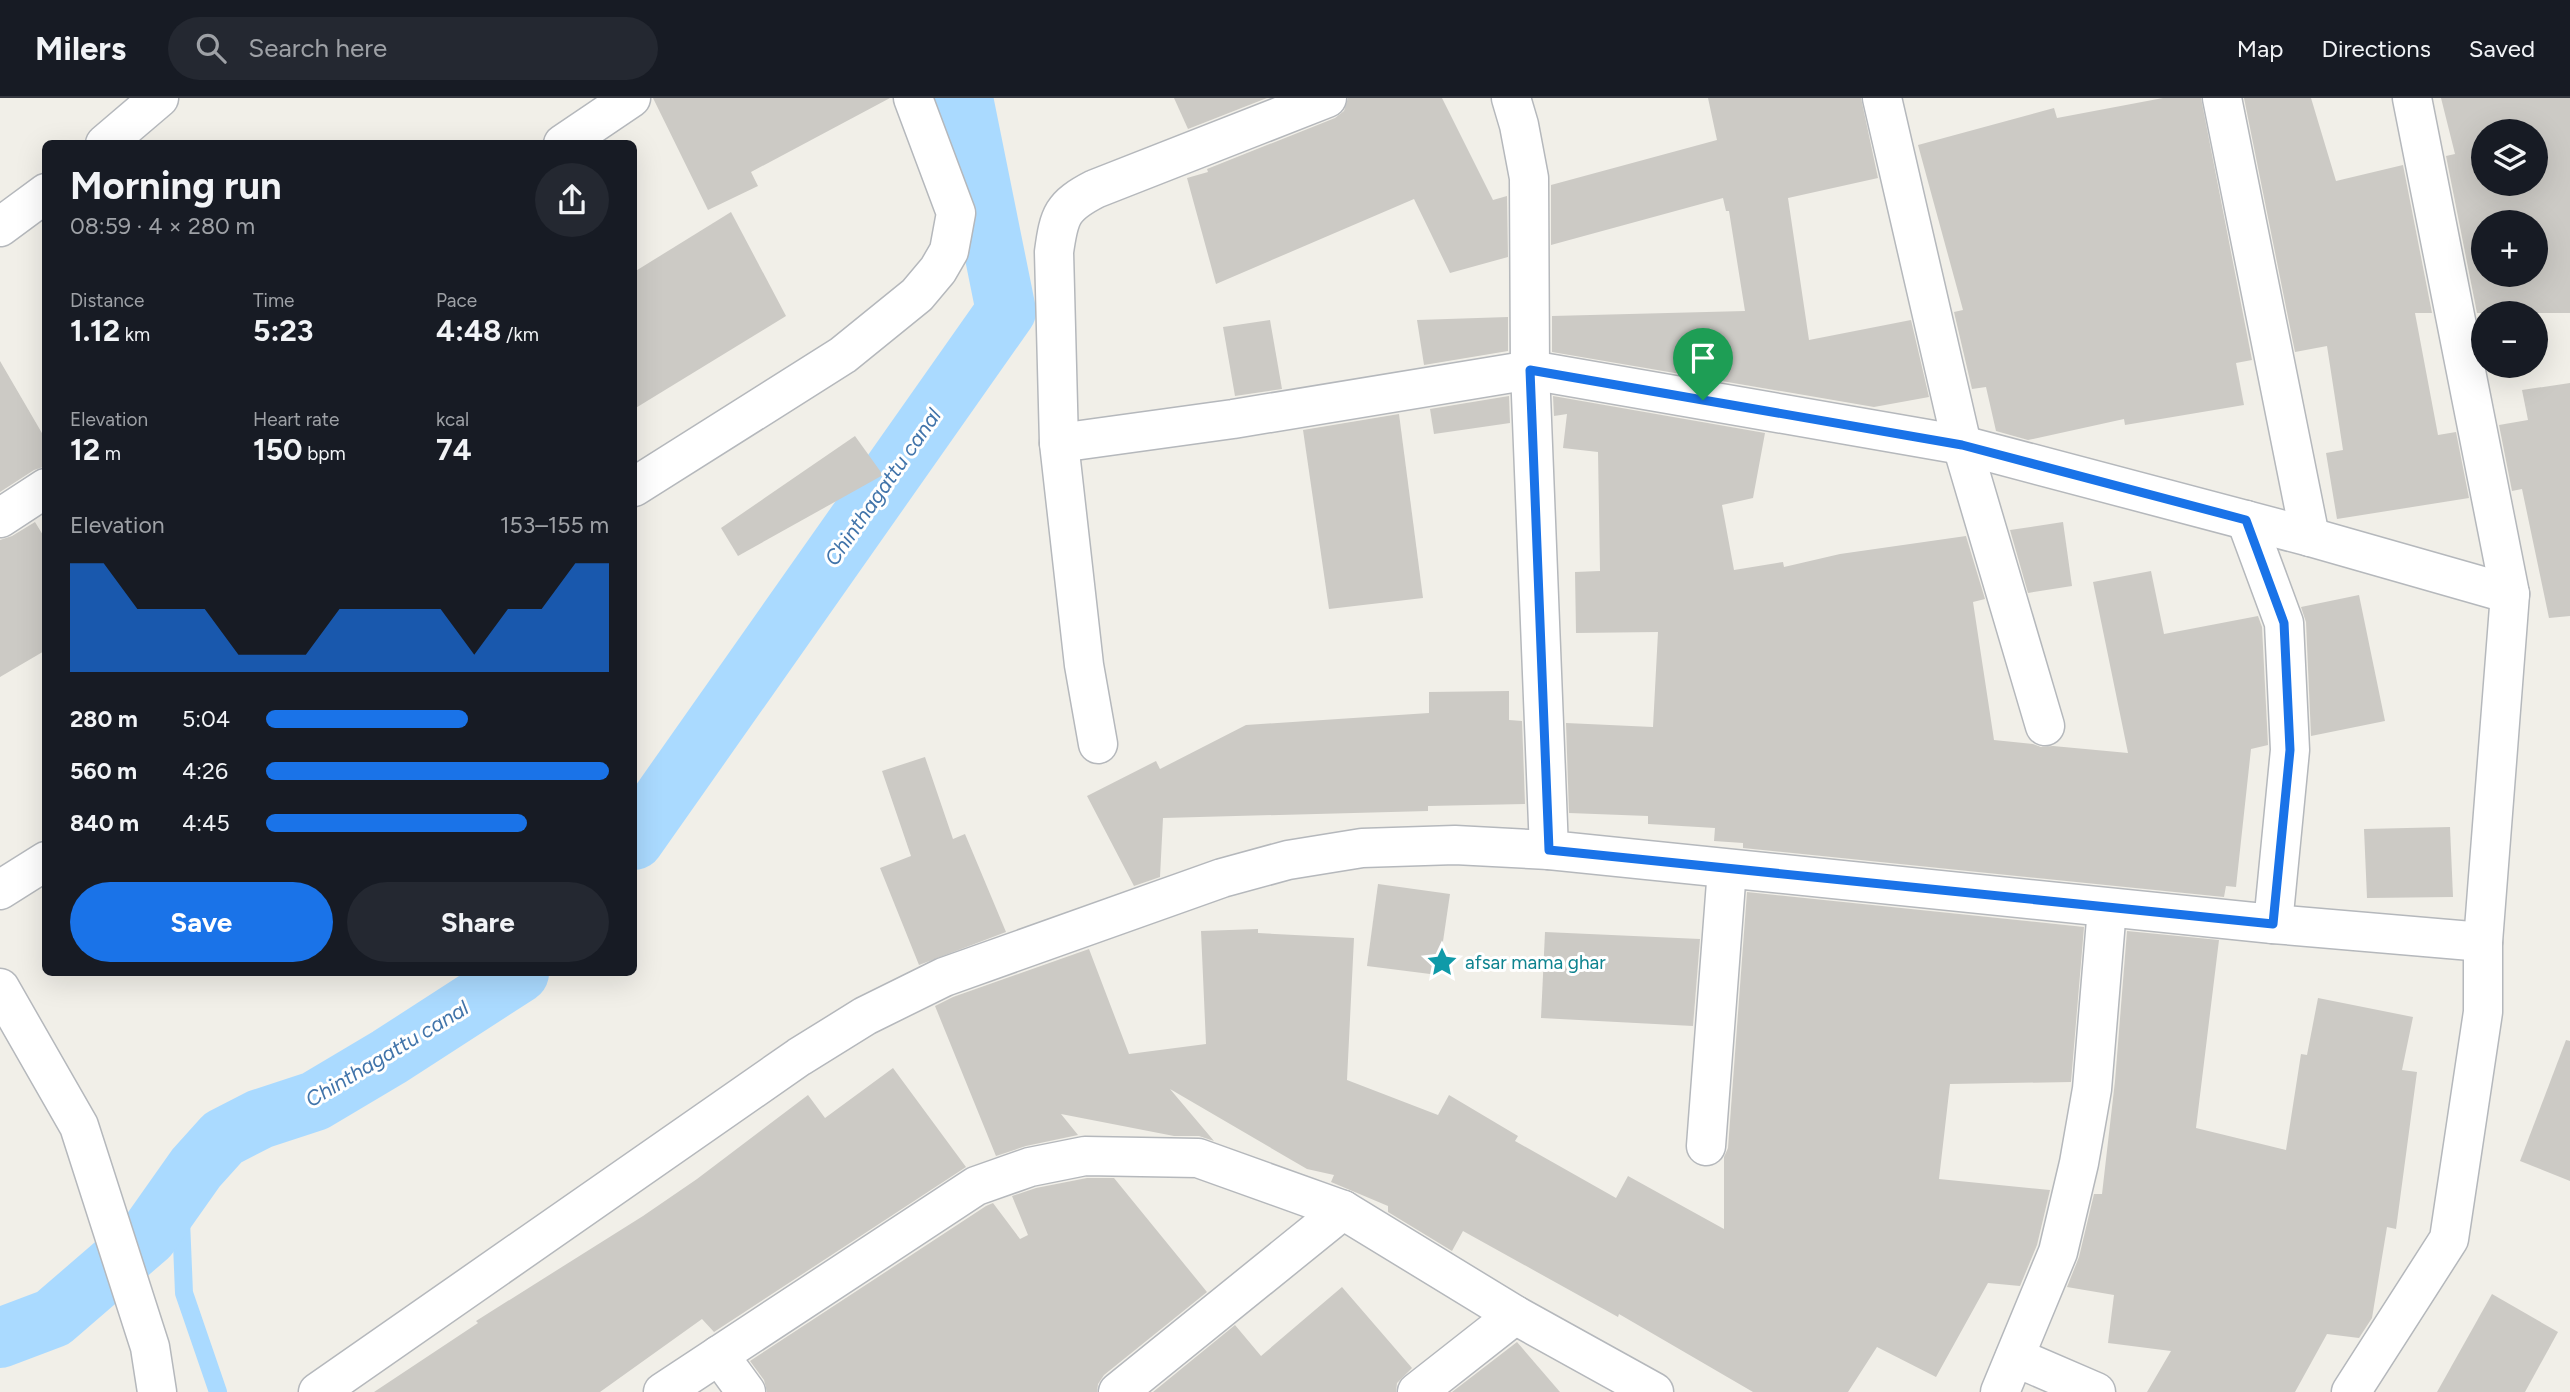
<!DOCTYPE html>
<meta charset="utf-8">
<style>
body{margin:0;font-family:Figtree,sans-serif;background:#242831;color:#f1f3f6;height:100vh;display:flex;flex-direction:column;font-size:26px;white-space:nowrap}
*{box-sizing:border-box;margin:0}
p{font-size:23px;color:#9ea1a6}
.icon{flex:none;width:38px;height:38px;fill:none;stroke:currentColor;stroke-width:2;stroke-linecap:round;stroke-linejoin:round}
.map{position:relative;flex:1;overflow:hidden}
.details{position:absolute;left:42px;top:42px;width:595px;height:836px;display:flex;flex-direction:column;background:#171b24;border-radius:10px;box-shadow:0 7px 28px #0002}
.details>*{flex:none}
.tools{position:absolute;left:2471px;top:21px;display:grid;gap:14px}
.tools a{display:grid;place-items:center;width:77px;height:77px;border-radius:50%;background:#171b24;box-shadow:0 7px 28px #0002;font-size:35px}
.pin{position:absolute;display:grid;place-items:center;width:60px;height:60px;color:#fff;margin:-72px -30px;border-radius:50% 50% 50% 0;rotate:-45deg;box-shadow:0 0 7px #0007}
.pin .icon{rotate:45deg}
.round{display:grid;place-items:center;flex:none;width:74px;height:74px;border-radius:37px;background:#242831}
.overview{display:flex;align-items:center;justify-content:space-between;height:119px;padding:0 28px}
h1{font-size:38px;font-weight:700;line-height:52px}
.stats{display:grid;grid-template-columns:repeat(3,1fr);gap:10px;height:119px;padding:7px 28px}
.stats div{display:grid;align-content:center}
.stats b{font-size:30px;font-weight:700}
.stats small{font-size:19px;font-weight:400}
.stats p{font-size:19px}
.chart{height:196px;padding:14px 28px}
.chart p{display:flex;justify-content:space-between}
.chart svg{width:100%;height:126px;margin-top:7px;fill:#1a73e8;opacity:.7}
.button{display:flex;gap:14px;margin-top:auto;padding:14px 28px}
.button a{flex:1;height:80px;border-radius:42px;background:#1a73e8;color:#fff;font-size:28px;font-weight:700;line-height:80px;text-align:center}
.button a+a{background:#242831;color:#f1f3f6}
ul{padding:0 28px;list-style:none;font-size:23px}
li{display:grid;grid-template-columns:112px 84px 1fr;align-items:center;height:52px}
li i{height:18px;border-radius:9px;background:#1a73e8}
header{display:flex;align-items:center;gap:42px;box-sizing:border-box;height:98px;padding:0 35px;background:#171b24;border-bottom:2px solid #363941}
header strong{font-size:33px}
nav{display:flex;gap:38px;margin-inline-start:auto;font-size:24px}
.search{width:490px;height:63px;background:#242831;display:flex;align-items:center;gap:18px;box-sizing:border-box;padding:0 24px;border-radius:38px;color:#9ea1a6;font-size:26px}
.map>svg:first-child{display:block}
.lines{fill:none;stroke-linecap:round;stroke-linejoin:round}
.stream{stroke:#aadaff;stroke-width:18}
.canal{stroke:#aadaff;stroke-width:60}
.building{fill:#cccac5;fill-rule:evenodd}
.minor-casing{stroke:#b5b8bc;stroke-width:41}
.minor{stroke:#fff;stroke-width:38}
.route-casing{stroke:#fff;stroke-width:14}
.route{stroke:#1a73e8;stroke-width:9}
.labels{text-anchor:middle;stroke-width:6;stroke-linejoin:round;paint-order:stroke}
.culture-label{font-size:19px;fill:#0d838f;stroke:#fff;text-anchor:start}
.water-label{font-size:21px;font-style:italic;fill:#4174aa;stroke:#fff}
</style>
<header>
<strong>Milers</strong>
<div class="search"><svg class="icon" aria-label="search" viewBox="0 0 24 24"><circle cx="10" cy="10" r="6"/><path d="M15 15l6 6"/></svg>Search here</div>
<nav><a>Map</a><a>Directions</a><a>Saved</a></nav>
</header>
<div class="map">
<svg width="2570" height="1294" viewBox="0 0 2570 1294">
<rect width="100%" height="100%" fill="#f1efe8"/>
<g class="lines">
<polyline class="stream" points="196,1070 181,1122 184,1195 218,1294"/>
<g class="canal">
<polyline points="634,742 1006,213 963,0"/>
<polyline points="0,1240 53,1220 148,1138 196,1070 223,1040 260,1021 315,1003 389,959 519,875"/>
</g>
</g>
<g class="building">
<polygon points="653,0 890,0 751,74 758,88 708,112"/>
<polygon points="1174,0 1267,0 1188,31"/>
<polygon points="1348,0 1442,0 1493,102 1507,98 1508,159 1450,175 1414,101 1216,186 1187,80 1208,74 1207,71 1335,20 1344,13"/>
<polygon points="1708,0 1861,0 1878,80 1788,100 1809,242 1911,222 1929,299 1874,309 1552,254 1552,218 1745,213 1729,113 1726,113 1723,100 1551,147 1551,87 1717,42"/>
<polygon points="2163,0 2201,0 2252,262 2236,265 2244,307 2125,327 2124,321 2028,342 1996,333 1986,289 1972,291 1954,214 1963,212 1918,47 2054,10 2057,20"/>
<polygon points="2244,0 2311,0 2336,83 2403,67 2432,215 2415,215 2438,337 2456,334 2469,400 2337,421 2326,355 2343,352 2327,248 2295,254"/>
<path d="M 2441,0 L 2570,0 L 2570,215 L 2477,215 L 2446,58 L 2455,56 ZM 2483,33 L 2536,33 L 2536,86 L 2483,86 ZM 2483,124 L 2536,124 L 2536,177 L 2483,177 Z"/>
<polygon points="731,114 786,218 634,311 634,174"/>
<polygon points="1508,219 1508,253 1424,267 1417,222"/>
<polygon points="1270,222 1282,291 1235,298 1223,229"/>
<polygon points="0,263 46,342 46,368 34,372 0,394"/>
<polygon points="2570,285 2570,518 2549,520 2522,391 2512,393 2499,327 2528,322 2522,292"/>
<polygon points="1509,298 1510,325 1434,336 1430,311"/>
<polygon points="1553,298 1765,335 1753,400 1722,407 1734,472 1783,464 1784,469 1840,456 1966,438 1985,501 1973,504 1994,642 2033,646 2041,649 2053,648 2128,655 2093,484 2151,473 2164,536 2258,518 2262,529 2268,647 2251,651 2236,789 2226,788 2224,799 1743,750 1743,745 1714,743 1715,730 1648,726 1648,718 1569,715 1566,625 1653,629 1658,534 1576,535 1575,474 1600,473 1598,354 1563,350 1567,316 1554,318"/>
<polygon points="1399,316 1423,500 1329,511 1303,332"/>
<polygon points="855,338 883,377 738,458 721,430"/>
<polygon points="35,424 46,442 46,552 0,579 0,442 12,438"/>
<polygon points="2063,424 2072,488 2028,495 2010,432"/>
<polygon points="2359,497 2385,623 2311,638 2306,524 2301,509"/>
<polygon points="1509,593 1509,622 1522,623 1525,706 1428,708 1428,713 1163,720 1160,779 1134,788 1087,698 1156,663 1160,671 1246,627 1429,615 1429,594"/>
<polygon points="925,659 953,741 965,736 1006,834 919,867 880,770 911,758 882,673"/>
<polygon points="2450,729 2453,799 2367,800 2364,731"/>
<polygon points="1378,786 1450,796 1438,877 1367,868"/>
<polygon points="1747,794 2084,829 2071,984 1950,986 1939,1081 2050,1092 2037,1147 2020,1188 1988,1185 1936,1279 1877,1249 1848,1294 1753,1294 1619,1216 1618,1219 1463,1133 1452,1153 1388,1114 1388,1108 1331,1084 1334,1077 1307,1071 1170,991 1214,1043 1199,1038 1174,1038 1061,1016 1078,1037 1026,1048 996,1058 935,908 953,899 1089,851 1129,956 1206,946 1201,833 1258,831 1258,835 1354,840 1347,982 1438,1017 1449,997 1518,1038 1515,1043 1616,1100 1628,1078 1724,1131 1724,1059 1728,1050"/>
<polygon points="2127,833 2219,842 2196,1030 2286,1052 2301,956 2307,957 2318,900 2413,919 2402,972 2417,974 2396,1131 2387,1129 2372,1220 2359,1240 2327,1236 2295,1294 2147,1294 2171,1253 2108,1245 2114,1197 2067,1189 2079,1159 2094,1096 2102,1096 2115,983"/>
<polygon points="1545,834 1700,841 1693,928 1541,920"/>
<polygon points="2566,942 2570,943 2570,1083 2520,1063"/>
<polygon points="893,970 966,1069 714,1234 702,1221 600,1294 374,1294 478,1225 476,1223 643,1118 697,1081 808,997 825,1020"/>
<polygon points="1087,1080 1114,1080 1207,1194 1104,1277 1098,1286 1097,1294 767,1294 764,1282 750,1263 986,1108 993,1105 1020,1141 1028,1137 1012,1098 1036,1090"/>
<polygon points="1342,1189 1412,1270 1397,1285 1396,1294 1153,1294 1235,1227 1261,1258"/>
<polygon points="2492,1196 2558,1234 2525,1294 2437,1294"/>
<polygon points="1517,1244 1560,1294 1452,1294"/>
</g>
<g class="lines">
<g class="minor-casing">
<g id="minor">
<polyline points="1511,0 1519,27 1529,80 1530,272 1549,752 2273,826 2483,844"/>
<polyline points="1882,0 1962,347 2045,628"/>
<polyline points="2222,0 2310,439"/>
<polyline points="105,46 159,0"/>
<polyline points="563,46 631,0"/>
<polyline points="0,129 46,95"/>
<polyline points="1059,345 1233,321 1530,272 1962,347 2310,439 2510,496"/>
<polyline points="634,389 843,257 917,197 938,172 949,153 956,115 913,0"/>
<polyline points="0,420 46,390"/>
<polyline points="2246,422 2284,525 2290,652 2273,826"/>
<path d="M 1098,646 L 1084,567 L 1059,345 L 1054,154 C 1059,117 1062,108 1095,91 L 1327,0"/>
<polyline points="0,792 46,763"/>
<polyline points="0,890 79,1028 150,1249 157,1294"/>
<polyline points="1706,1048 1727,771"/>
<polyline points="719,1257 746,1294"/>
<polyline points="2015,1259 2096,1294"/>
<polyline points="318,1294 799,959 865,918 944,879 1222,780 1288,762 1362,750 1455,747 1549,752"/>
<polyline points="663,1294 976,1088 1030,1069 1085,1058 1198,1060 1343,1112 1515,1217 1654,1294"/>
<polyline points="1118,1294 1343,1112"/>
<polyline points="1417,1294 1515,1217"/>
<polyline points="2000,1294 2058,1154 2079,1065 2092,991 2107,810"/>
<polyline points="2351,1294 2449,1141 2483,914 2483,844 2510,496 2412,0"/>
</g>
</g>
<use href="#minor" class="minor"/>
</g>
<g class="lines">
<g class="route-casing">
<polygon id="route" points="1530,272 1962,347 2246,422 2284,525 2290,652 2273,826 1549,752"/>
</g>
<use href="#route" class="route"/>
</g>
<defs>
<g id="sight-bare" transform="scale(2.415)"><path d="M0-6L1.8-2.2L6-1.7L2.9 1.2L3.7 5.4L0 3.3L-3.7 5.4L-2.9 1.2L-6-1.7L-1.8-2.2Z" fill="#0f9aa8" stroke="#fff" stroke-width="2.5" paint-order="stroke"/></g>
</defs>
<g fill-rule="evenodd">
<use href="#sight-bare" x="1442" y="864"/>
</g>
<g class="labels">
<g class="culture-label">
<text x="1465" y="871">afsar mama ghar</text>
</g>
<g class="water-label">
<text transform="translate(883 389) rotate(-55)" y="7">Chinthagattu canal</text>
<text transform="translate(387 956) rotate(-31)" y="7">Chinthagattu canal</text>
</g>
</g>
</svg>
<div class="tools">
<a><svg class="icon" aria-label="layers" viewBox="0 0 24 24"><path d="M12 4l9 5-9 5-9-5zM3 14l9 5 9-5"/></svg></a>
<a>+</a>
<a>−</a>
</div>
<div class="pin" style="left:1703px;top:302px;background:#1e9e55"><svg class="icon" aria-label="arrive" viewBox="0 0 24 24"><path d="M6 21V4h12l-3 4 3 4H6"/></svg></div>
<section class="details">
<div class="overview"><div><h1>Morning run</h1><p>08:59 · 4 × 280 m</p></div><a class="round"><svg class="icon" aria-label="share" viewBox="0 0 24 24"><path d="M12 15V3M7 8l5-5 5 5M5 13v7h14v-7"/></svg></a></div>
<div class="stats">
<div><p>Distance</p><b>1.12<small> km</small></b></div>
<div><p>Time</p><b>5:23</b></div>
<div><p>Pace</p><b>4:48<small> /km</small></b></div>
</div>
<div class="stats">
<div><p>Elevation</p><b>12<small> m</small></b></div>
<div><p>Heart rate</p><b>150<small> bpm</small></b></div>
<div><p>kcal</p><b>74</b></div>
</div>
<div class="chart"><p><span>Elevation</span>153–155 m</p>
<svg viewBox="0 0 160 44" preserveAspectRatio="none"><path d="M0 44V6L10 6L20 22L30 22L40 22L50 38L60 38L70 38L80 22L90 22L100 22L110 22L120 38L130 22L140 22L150 6L160 6V44z"/></svg>
</div>
<ul>
<li><b>280 m</b>5:04<i style="width:59%"></i></li>
<li><b>560 m</b>4:26<i style="width:100%"></i></li>
<li><b>840 m</b>4:45<i style="width:76%"></i></li>
</ul>
<div class="button"><a>Save</a><a>Share</a></div>
</section>
</div>
